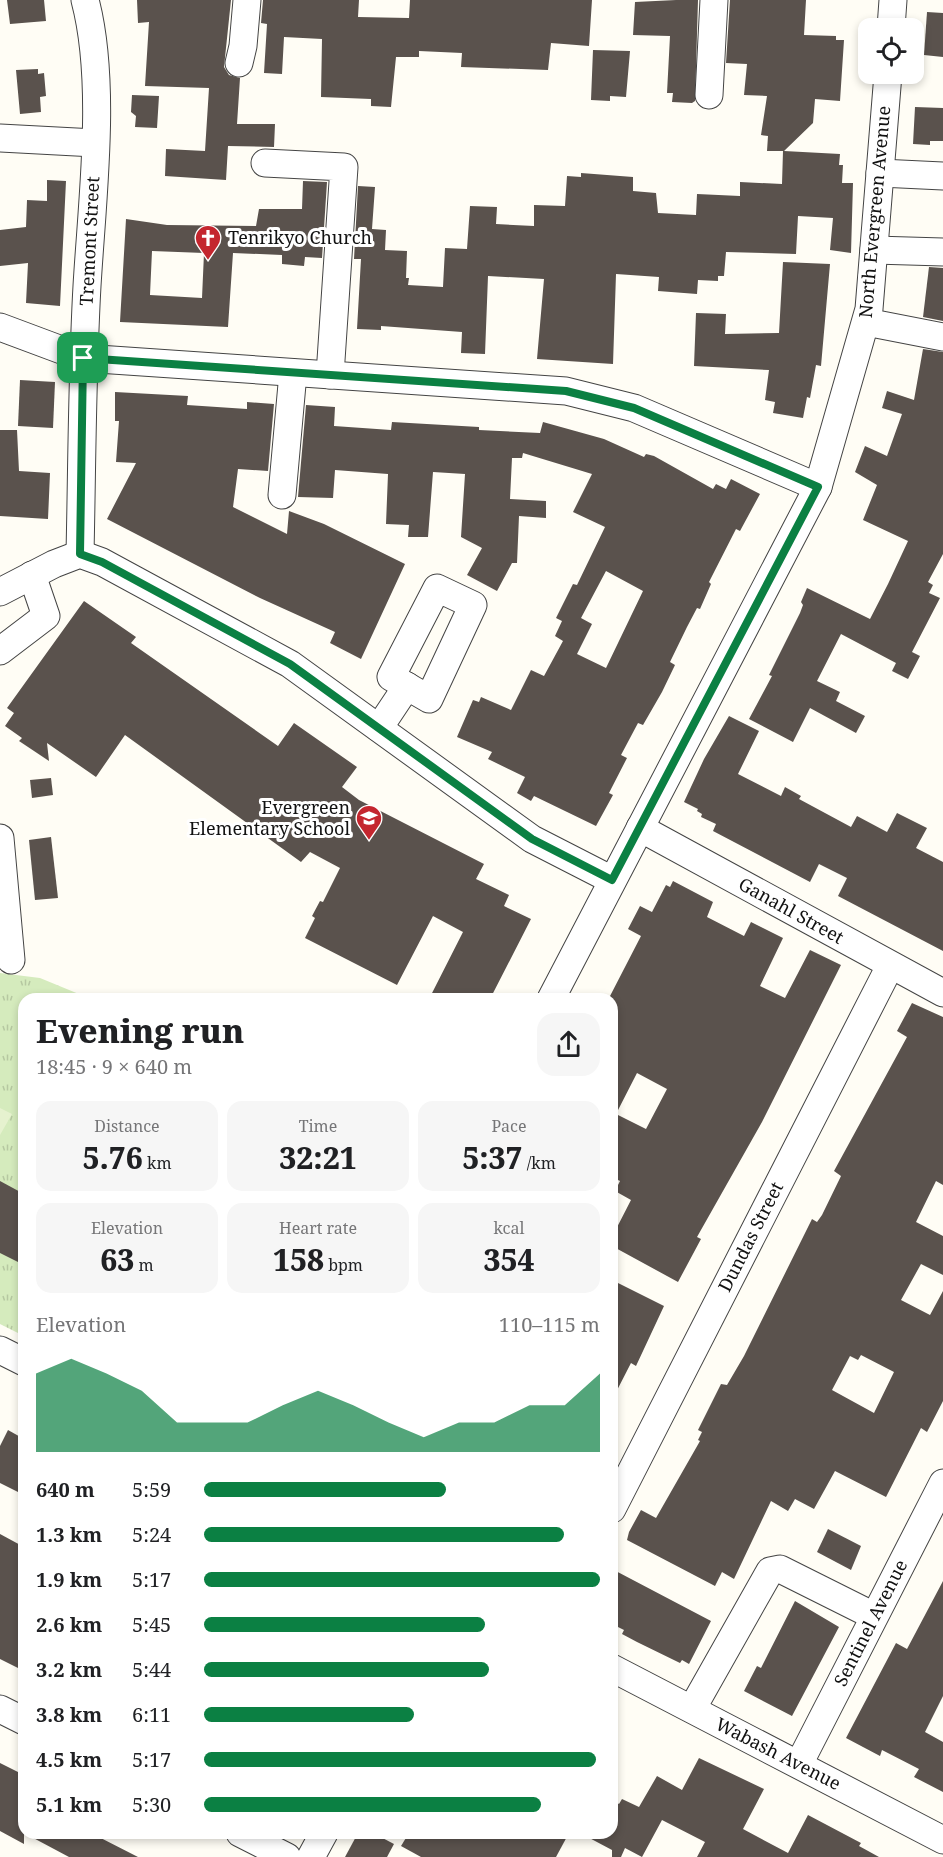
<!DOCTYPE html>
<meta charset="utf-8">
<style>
body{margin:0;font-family:"Noto Serif",serif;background:#f6f6f6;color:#202124;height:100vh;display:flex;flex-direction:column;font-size:22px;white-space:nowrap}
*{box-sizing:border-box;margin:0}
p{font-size:20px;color:#757577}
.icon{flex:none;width:33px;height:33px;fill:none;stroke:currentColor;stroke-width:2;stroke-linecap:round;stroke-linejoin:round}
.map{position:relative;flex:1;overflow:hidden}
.panel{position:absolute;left:18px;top:993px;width:600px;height:846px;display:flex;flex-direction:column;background:#fff;border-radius:18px;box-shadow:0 3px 9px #0003}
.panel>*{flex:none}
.fabs{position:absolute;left:858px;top:18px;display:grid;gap:12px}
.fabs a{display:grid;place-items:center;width:66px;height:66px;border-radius:12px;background:#fff;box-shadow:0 3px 9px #0003;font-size:30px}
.pin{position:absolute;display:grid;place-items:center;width:51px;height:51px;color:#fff;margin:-26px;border-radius:12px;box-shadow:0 3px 9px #0006}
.round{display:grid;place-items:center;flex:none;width:63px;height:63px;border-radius:18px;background:#f6f6f6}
.summary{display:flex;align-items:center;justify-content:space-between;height:102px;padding:0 18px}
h1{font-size:33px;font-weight:800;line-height:45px}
.metrics{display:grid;grid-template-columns:repeat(3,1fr);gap:9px;height:102px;padding:6px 18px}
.metrics div{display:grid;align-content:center;border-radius:15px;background:#f6f6f6;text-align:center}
.metrics b{font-size:30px;font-weight:800}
.metrics small{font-size:16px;font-weight:400}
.metrics p{font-size:16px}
.chart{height:168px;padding:12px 18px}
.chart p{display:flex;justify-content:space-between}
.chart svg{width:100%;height:108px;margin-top:6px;fill:#0b8043;opacity:.7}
ul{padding:0 18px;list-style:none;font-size:20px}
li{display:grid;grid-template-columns:96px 72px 1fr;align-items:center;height:45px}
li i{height:15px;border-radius:8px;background:#0b8043}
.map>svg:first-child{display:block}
.grass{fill:url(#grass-tufts)}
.pitch{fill:#e6f2cf}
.building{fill:#5a524d;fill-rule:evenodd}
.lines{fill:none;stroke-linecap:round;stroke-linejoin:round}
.minor-casing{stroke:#444;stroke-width:29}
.minor{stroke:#fff;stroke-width:27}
.route-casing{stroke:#fff;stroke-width:12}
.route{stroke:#0b8043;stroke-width:8}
.labels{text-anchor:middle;stroke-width:6;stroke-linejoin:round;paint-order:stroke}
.street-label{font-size:18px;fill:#111;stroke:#fff}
.poi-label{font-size:18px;fill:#111;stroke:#fff;text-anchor:start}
</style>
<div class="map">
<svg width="943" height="1857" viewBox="0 0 943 1857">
<defs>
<pattern id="grass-tufts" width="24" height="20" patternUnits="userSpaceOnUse" patternTransform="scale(1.5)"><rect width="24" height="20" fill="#d5ebbd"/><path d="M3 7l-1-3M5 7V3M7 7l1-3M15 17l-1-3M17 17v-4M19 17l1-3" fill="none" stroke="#b6c8a1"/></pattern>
</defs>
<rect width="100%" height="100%" fill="#fffdf5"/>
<polygon class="grass" points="0,973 40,978 91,999 24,999 24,1336 0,1324"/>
<polygon class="pitch" points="0,1108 12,1114 0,1135"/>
<g class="building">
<polygon points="7,0 44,0 46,21 10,24"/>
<polygon points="137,0 231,0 224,67 229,75 240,78 237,124 275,124 274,147 228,146 226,180 165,176 166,149 205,151 209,88 145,86 149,22 138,23"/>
<polygon points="263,0 359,0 358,17 409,18 410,0 592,0 589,46 551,43 548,70 461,67 462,53 419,51 419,57 396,57 391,107 371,106 371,99 321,97 322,39 284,37 282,74 264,73 267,24 261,23"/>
<polygon points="676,0 698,0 695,101 692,103 672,102 673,93 667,93 670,36 633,35 635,2"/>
<polygon points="730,0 806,0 804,35 836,36 836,40 844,40 840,101 815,99 813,123 784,151 840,154 839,165 843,165 842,183 853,183 851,253 830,250 833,218 798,216 796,254 726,252 724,276 718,276 718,281 698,280 697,294 658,291 659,277 616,274 613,364 537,359 544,279 488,276 485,354 461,353 462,332 381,326 381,330 357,329 361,259 354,259 358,186 375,187 372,229 386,230 385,250 407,251 406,278 409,278 408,285 443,287 445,248 467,249 470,206 497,207 496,224 534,226 534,205 565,206 567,176 581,177 581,173 633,177 633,191 656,193 658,213 696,215 697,194 740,196 740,182 782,184 783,151 767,151 768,136 761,135 767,96 744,95 747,64 726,63"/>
<polygon points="927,12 943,13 943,57 924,55"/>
<polygon points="593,50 630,51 626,97 610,96 610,101 591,100"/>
<polygon points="38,69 38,74 44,73 46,96 40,97 41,112 20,114 16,70"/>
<polygon points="132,95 159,96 157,128 135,127 136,116 131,112"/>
<polygon points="915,107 943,108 943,141 930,141 930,145 913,144"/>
<polygon points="47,180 66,181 60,306 26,303 28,263 0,266 0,230 26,227 27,200 47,201"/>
<path d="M 303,181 L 327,182 L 322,258 L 305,257 L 304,266 L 282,264 L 282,255 L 233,253 L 228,327 L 120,322 L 126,219 L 167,225 L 256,226 L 259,209 L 302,209 ZM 152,251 L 204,253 L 202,298 L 150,295 Z"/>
<polygon points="783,262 830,264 821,366 816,365 810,398 807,397 803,418 773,413 775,402 765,400 769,370 694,366 696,313 726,314 725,334 779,333"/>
<polygon points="929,267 943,268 943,321 923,317"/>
<polygon points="923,349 943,352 943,554 928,582 933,585 929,593 940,598 912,652 920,656 908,679 892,671 896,663 841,634 817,681 840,692 836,701 865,716 856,733 810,708 793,742 749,719 772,676 769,675 800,613 803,605 801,602 807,588 870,619 888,584 908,541 863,520 877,485 855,472 865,446 887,456 902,414 882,408 887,391 914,400"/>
<polygon points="20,380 55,382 53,428 18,426"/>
<polygon points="115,392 188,396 187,405 247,409 247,402 274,404 268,471 238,469 233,507 287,534 289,511 324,524 405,564 361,659 330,643 335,632 260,598 107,519 136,463 116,462 119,421 115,421"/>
<path d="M 306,405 L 335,407 L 334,426 L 391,430 L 392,422 L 479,427 L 479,430 L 540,433 L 543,422 L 604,439 L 644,457 L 646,454 L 654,456 L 713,489 L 716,484 L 726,489 L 731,479 L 760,494 L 740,531 L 736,529 L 709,582 L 711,584 L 700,609 L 697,608 L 687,627 L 670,662 L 675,665 L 662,692 L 643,725 L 638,723 L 621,755 L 627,758 L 609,793 L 613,795 L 596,826 L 534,796 L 531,801 L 517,793 L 525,777 L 488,759 L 492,752 L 457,737 L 473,700 L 479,702 L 481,697 L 511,710 L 531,670 L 544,676 L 563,641 L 555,636 L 562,621 L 556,618 L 573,584 L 577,585 L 605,527 L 573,512 L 592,474 L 523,453 L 522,458 L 512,458 L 510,499 L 546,501 L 546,518 L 519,516 L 517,563 L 512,563 L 497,591 L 467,575 L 482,548 L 461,537 L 465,474 L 433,472 L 428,537 L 408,537 L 409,525 L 386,524 L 388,474 L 335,470 L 333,498 L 298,497 ZM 606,571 L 643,591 L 606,668 L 577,654 L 592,624 L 581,618 Z"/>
<polygon points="0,430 17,430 19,471 50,473 48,519 0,516"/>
<polygon points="84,601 136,637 131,643 278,746 294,723 357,767 342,787 359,800 484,864 476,879 509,895 504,906 531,919 490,999 429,999 463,932 433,916 397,985 305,938 315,918 312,916 320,901 323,902 340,868 310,852 301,862 125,735 96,777 47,743 49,761 19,741 22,738 5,726 14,713 7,708"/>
<polygon points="729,716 759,731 738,774 781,796 785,787 801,796 799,799 851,827 857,816 887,832 897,813 927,828 916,848 943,862 943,951 838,896 847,878 819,864 810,882 713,831 716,824 701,817 702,814 697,811 698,809 684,802 704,759"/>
<polygon points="51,778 53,795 32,798 30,780"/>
<polygon points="51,837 58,898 35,900 29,840"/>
<path d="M 673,881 L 713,902 L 707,917 L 744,936 L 751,922 L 783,938 L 760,986 L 785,998 L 810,950 L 841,965 L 762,1122 L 697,1237 L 701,1239 L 678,1282 L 612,1246 L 612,1237 L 631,1200 L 615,1191 L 620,1181 L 612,1177 L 612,999 L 609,998 L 641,936 L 628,929 L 640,906 L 652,912 L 666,885 L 670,887 ZM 637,1073 L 667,1089 L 646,1129 L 616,1114 Z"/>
<path d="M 912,1003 L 943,1017 L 943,1185 L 936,1181 L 916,1222 L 943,1236 L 943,1275 L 921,1264 L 901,1300 L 930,1315 L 943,1291 L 943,1401 L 927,1432 L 921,1428 L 886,1497 L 835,1471 L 814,1509 L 795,1499 L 788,1511 L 771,1501 L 734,1579 L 722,1572 L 715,1586 L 627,1540 L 629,1532 L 641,1510 L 656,1518 L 700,1441 L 698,1440 L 702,1432 L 698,1430 L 721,1384 L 727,1385 L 744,1356 L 812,1219 L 817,1222 L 822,1215 L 841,1176 L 834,1171 L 907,1037 L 897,1031 ZM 861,1355 L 894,1372 L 874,1413 L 832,1390 L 850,1356 L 858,1360 Z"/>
<polygon points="0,1181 24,1194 24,1265 0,1253"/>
<polygon points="612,1280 664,1306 636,1366 631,1363 612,1400"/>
<polygon points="8,1430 24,1439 24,1495 0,1483 0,1446"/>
<polygon points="828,1529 861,1546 851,1570 817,1552"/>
<polygon points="0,1534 24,1547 24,1671 0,1659"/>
<polygon points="612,1569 711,1621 689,1664 682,1660 680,1663 637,1642 622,1634 624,1630 612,1624"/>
<polygon points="943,1581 943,1696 925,1732 943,1742 943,1792 914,1777 919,1769 882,1750 880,1756 846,1738 896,1643 907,1649"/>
<polygon points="795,1601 839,1627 792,1716 744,1691 757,1666 761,1668"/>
<polygon points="699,1758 764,1789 743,1829 788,1853 808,1815 861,1843 859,1846 879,1857 697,1857 705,1842 662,1820 642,1857 625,1848 621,1857 612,1857 612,1850 580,1833 612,1833 612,1800 619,1804 622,1799 639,1807 657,1776 682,1790"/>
<polygon points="0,1763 24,1775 24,1833 91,1833 138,1857 69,1857 24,1833 24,1844 0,1831"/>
<polygon points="358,1833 373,1833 394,1844 387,1857 345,1857"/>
<polygon points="409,1833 569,1833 556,1857 421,1857 401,1846"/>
</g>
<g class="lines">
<g class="minor-casing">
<g id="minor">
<polyline points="891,28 893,0"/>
<polyline points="239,63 243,46 247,0"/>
<polyline points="709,95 714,0"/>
<polyline points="0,138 95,143"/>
<polyline points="265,163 344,167 330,375"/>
<polyline points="880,173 943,176"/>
<polyline points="874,250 943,252"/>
<polyline points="866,322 943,337"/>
<polyline points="0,327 83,358 566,391 634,408 818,487"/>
<polyline points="282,495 293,373"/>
<path d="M 80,554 C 82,464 82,375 87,286 C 92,200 107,83 85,0"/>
<polygon points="437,588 473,605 429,699 391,677"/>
<polyline points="0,592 54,564 80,554 102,562 290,664 532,839 612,880"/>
<polyline points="0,651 46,616 32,575"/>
<polyline points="379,728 407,686"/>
<polyline points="640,828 943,993"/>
<polyline points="0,838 11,960"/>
<polyline points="551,999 818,487 869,309 888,74"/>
<polyline points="0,1350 24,1362"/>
<polyline points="612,1509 890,966"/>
<polyline points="612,1668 943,1840"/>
<polyline points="0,1709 24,1721"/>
<polyline points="692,1709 770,1571 780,1569 874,1616"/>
<polyline points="799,1764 943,1483"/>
<polyline points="240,1833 287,1857"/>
<polyline points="311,1857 324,1833"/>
</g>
</g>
<use href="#minor" class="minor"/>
</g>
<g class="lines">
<g class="route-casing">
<polygon id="route" points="83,358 566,391 634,408 818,487 612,880 532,839 290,664 102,562 80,554"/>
</g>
<use href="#route" class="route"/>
</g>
<defs>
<g id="church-pin" transform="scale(1.35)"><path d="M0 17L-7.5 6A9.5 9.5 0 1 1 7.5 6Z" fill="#c4262e" stroke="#fff"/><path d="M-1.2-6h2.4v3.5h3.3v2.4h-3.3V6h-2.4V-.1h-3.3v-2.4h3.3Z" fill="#fff"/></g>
<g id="school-pin" transform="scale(1.35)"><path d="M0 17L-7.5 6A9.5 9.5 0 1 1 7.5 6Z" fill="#c4262e" stroke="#fff"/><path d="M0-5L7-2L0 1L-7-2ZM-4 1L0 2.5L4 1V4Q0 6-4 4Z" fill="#fff"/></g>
</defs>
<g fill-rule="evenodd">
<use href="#church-pin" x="208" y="238"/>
<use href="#school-pin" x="369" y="818"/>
</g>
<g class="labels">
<g class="street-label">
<text transform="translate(875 212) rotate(-85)" y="6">North Evergreen Avenue</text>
<text transform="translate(90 241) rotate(-87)" y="6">Tremont Street</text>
<text transform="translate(791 911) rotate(29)" y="6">Ganahl Street</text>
<text transform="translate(751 1237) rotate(-63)" y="6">Dundas Street</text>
<text transform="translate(871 1623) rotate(-63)" y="6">Sentinel Avenue</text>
<text transform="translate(778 1754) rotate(27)" y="6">Wabash Avenue</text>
</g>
<g class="poi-label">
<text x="228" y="244">Tenrikyo Church</text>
<text x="350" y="814" text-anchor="end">Evergreen<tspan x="350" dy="21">Elementary School</tspan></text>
</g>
</g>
</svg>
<div class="fabs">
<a><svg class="icon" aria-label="locate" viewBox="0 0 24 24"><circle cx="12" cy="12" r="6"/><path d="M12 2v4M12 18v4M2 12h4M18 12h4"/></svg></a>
</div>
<div class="pin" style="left:83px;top:358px;background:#1e9e55"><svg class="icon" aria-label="arrive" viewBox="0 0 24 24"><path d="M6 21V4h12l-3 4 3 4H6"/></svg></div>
<section class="panel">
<div class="summary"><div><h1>Evening run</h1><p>18:45 · 9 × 640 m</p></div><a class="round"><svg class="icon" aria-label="share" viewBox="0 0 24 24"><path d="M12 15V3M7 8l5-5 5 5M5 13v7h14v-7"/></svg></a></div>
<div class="metrics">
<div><p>Distance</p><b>5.76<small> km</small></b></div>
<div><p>Time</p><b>32:21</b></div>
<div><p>Pace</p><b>5:37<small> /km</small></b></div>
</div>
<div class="metrics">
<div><p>Elevation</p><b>63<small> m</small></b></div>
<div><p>Heart rate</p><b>158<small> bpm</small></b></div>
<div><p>kcal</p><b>354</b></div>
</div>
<div class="chart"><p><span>Elevation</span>110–115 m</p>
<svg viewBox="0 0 160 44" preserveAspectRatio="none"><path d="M0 44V12L10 6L20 12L30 19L40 32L50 32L60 32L70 25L80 19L90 25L100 32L110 38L120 32L130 32L140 25L150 25L160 12V44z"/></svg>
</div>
<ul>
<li><b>640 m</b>5:59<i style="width:61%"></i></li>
<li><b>1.3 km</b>5:24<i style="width:91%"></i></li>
<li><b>1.9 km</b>5:17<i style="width:100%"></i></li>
<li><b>2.6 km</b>5:45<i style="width:71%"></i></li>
<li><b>3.2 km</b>5:44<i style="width:72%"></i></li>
<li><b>3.8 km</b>6:11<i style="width:53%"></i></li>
<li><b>4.5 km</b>5:17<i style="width:99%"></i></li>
<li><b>5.1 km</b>5:30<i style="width:85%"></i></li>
</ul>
</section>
</div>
